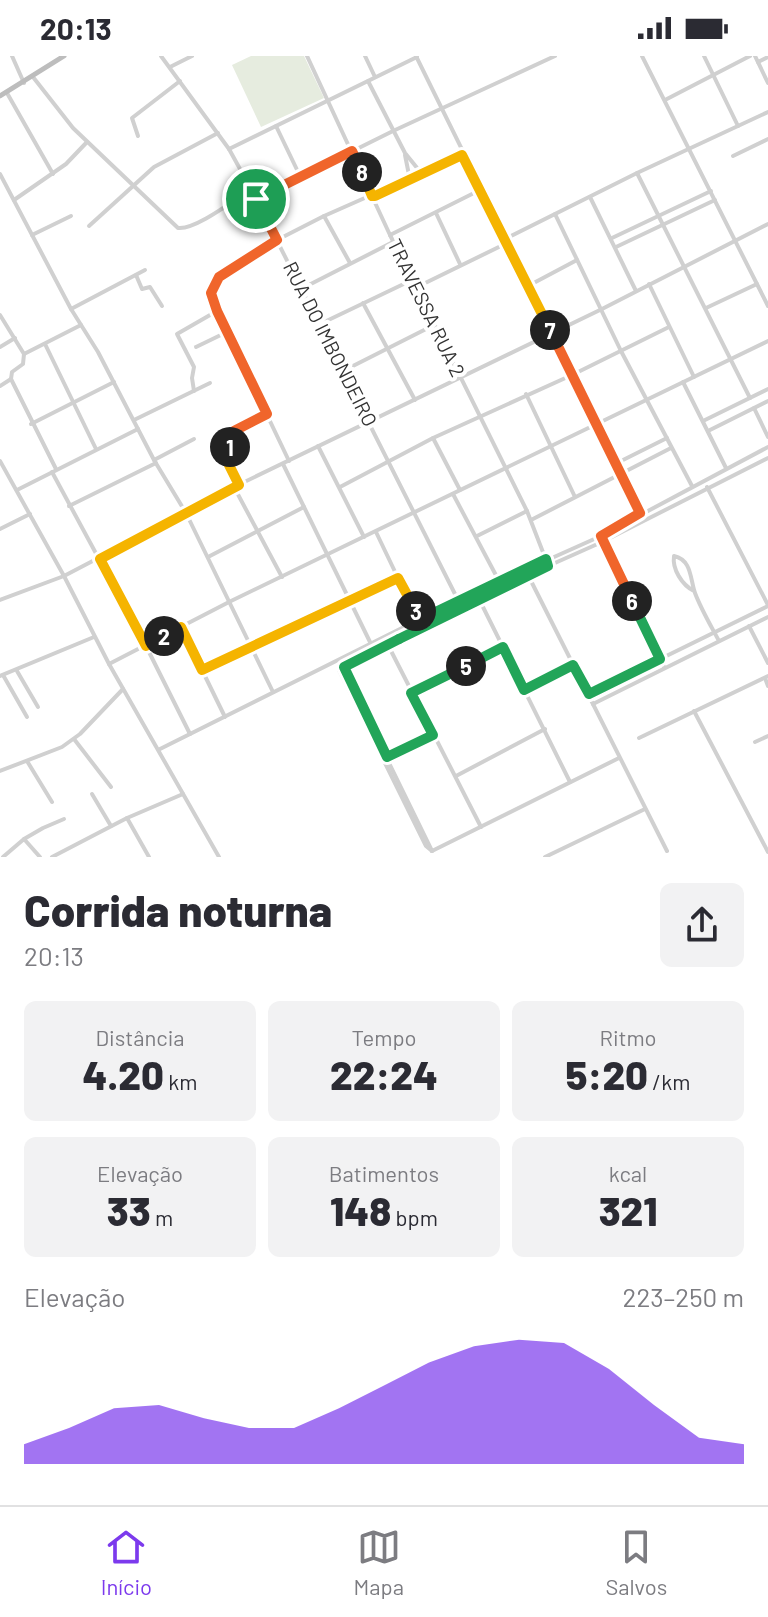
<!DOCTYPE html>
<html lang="pt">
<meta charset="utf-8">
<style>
body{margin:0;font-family:Barlow,sans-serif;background:#f2f2f3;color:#2b2b33;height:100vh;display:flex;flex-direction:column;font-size:30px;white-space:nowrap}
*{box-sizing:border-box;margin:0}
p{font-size:26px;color:#7c7c81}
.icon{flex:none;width:44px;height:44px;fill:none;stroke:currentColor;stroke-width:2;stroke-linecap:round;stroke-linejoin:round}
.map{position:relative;height:801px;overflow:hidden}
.drawer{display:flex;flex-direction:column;background:#fff;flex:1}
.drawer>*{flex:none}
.pin{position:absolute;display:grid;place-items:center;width:68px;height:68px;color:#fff;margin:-34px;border:4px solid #fff;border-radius:50%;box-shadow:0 2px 8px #0007}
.km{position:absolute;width:40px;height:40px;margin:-20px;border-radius:50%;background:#222;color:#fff;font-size:22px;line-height:40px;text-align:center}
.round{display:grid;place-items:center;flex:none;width:84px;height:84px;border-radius:12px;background:#f2f2f3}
.head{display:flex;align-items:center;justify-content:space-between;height:136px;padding:0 24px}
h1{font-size:44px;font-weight:800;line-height:60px}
.figures{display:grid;grid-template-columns:repeat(3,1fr);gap:12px;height:136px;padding:8px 24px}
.figures div{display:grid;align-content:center;border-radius:12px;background:#f2f2f3;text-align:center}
.figures b{font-size:40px;font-weight:800}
.figures small{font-size:22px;font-weight:400}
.figures p{font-size:22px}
.chart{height:224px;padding:16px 24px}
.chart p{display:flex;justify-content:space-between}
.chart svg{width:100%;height:144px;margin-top:8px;fill:#7c3aed;opacity:.7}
.status{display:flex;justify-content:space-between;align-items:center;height:56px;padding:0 40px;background:#fff;direction:ltr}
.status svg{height:22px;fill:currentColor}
.menu{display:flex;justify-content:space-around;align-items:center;height:112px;border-top:2px solid #e1e1e2;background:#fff;font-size:22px;color:#7c7c81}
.menu a{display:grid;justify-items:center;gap:4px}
.menu .active{color:#7c3aed}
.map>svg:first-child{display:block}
.green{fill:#e6ecdf}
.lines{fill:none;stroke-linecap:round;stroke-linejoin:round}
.minor{stroke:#d0d0d0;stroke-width:4}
.secondary{stroke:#bdbdbd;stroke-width:5}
.split-1-casing{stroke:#fff;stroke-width:16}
.split-2-casing{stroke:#fff;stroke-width:16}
.split-3-casing{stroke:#fff;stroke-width:16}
.split-4-casing{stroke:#fff;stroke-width:16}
.split-5-casing{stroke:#fff;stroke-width:16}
.split-6-casing{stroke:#fff;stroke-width:16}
.split-7-casing{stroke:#fff;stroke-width:16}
.split-8-casing{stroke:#fff;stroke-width:16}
.split-9-casing{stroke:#fff;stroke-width:16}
.split-1{stroke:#f0652b;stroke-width:10}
.split-2{stroke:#f5b400;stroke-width:10}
.split-3{stroke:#f5b400;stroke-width:10}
.split-4{stroke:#22a559;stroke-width:10}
.split-5{stroke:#22a559;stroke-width:10}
.split-6{stroke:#22a559;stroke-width:10}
.split-7{stroke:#f0652b;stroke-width:10}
.split-8{stroke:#f5b400;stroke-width:10}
.split-9{stroke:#f0652b;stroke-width:10}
.labels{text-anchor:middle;stroke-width:8;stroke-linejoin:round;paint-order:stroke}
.street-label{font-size:20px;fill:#333;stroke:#fff}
</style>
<div class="status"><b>20:13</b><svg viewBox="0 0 49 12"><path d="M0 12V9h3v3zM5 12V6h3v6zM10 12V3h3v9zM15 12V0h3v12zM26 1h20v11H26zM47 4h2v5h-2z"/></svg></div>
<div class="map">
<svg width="768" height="801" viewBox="0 0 768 801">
<rect width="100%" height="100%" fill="#fff"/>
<polygon class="green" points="251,0 304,0 324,42 261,71 232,9"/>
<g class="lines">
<g class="minor">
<polyline points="12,0 24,27"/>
<polyline points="161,0 229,93 251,133 458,544"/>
<polyline points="307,0 390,179 527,455 546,504"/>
<polyline points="365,0 375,21"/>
<polyline points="416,0 641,457"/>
<polyline points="642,0 768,250"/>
<polyline points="704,0 738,70"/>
<polyline points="755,0 768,27"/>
<polyline points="758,6 768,1"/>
<polyline points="170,11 192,0"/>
<path d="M 33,21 L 73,72 L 178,172 C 196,174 234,144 250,134"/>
<polyline points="368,25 405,97 422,118"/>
<polyline points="7,37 53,118"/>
<polyline points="665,44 750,0"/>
<polyline points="276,70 300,120"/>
<polyline points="138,80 132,62 180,25"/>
<polyline points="229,93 417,1"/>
<polyline points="405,99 410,124"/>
<polyline points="733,100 768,83"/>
<polyline points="637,117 750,342"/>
<polyline points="0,118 71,253 98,296 154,404 186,457 273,636"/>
<polyline points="590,141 636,235"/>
<polyline points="256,143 393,75 555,0"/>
<polyline points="14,144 66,108 87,86"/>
<polyline points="436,157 460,208"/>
<polyline points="555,158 621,295 692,430"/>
<polyline points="324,160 350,207"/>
<polyline points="89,170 154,111 218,77"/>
<polyline points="32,179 71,160"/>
<polyline points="390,179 480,134"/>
<polyline points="612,182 711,135"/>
<polyline points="505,183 637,117 768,56"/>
<polyline points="616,191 715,144"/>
<polyline points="136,219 142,233 150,231 162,250"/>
<polyline points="649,228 694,321"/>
<polyline points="528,230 577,204"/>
<polyline points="415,232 507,187"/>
<polyline points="301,233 393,186"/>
<polyline points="363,247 415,344"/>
<polyline points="706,252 757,228"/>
<polyline points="71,253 145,214"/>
<polyline points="0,259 24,298 23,308 12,316 11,323 56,413"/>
<polyline points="318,269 412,224"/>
<polyline points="45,288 96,393"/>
<polyline points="0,291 15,282"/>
<polyline points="196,291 227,276"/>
<polyline points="24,298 81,269"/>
<polyline points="341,316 434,269"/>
<polyline points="683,326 726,412"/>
<polyline points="0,330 11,323"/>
<polyline points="194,335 192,322 194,311 177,278 217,255"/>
<polyline points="526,338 575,441"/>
<polyline points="754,352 768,381"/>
<polyline points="134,364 210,327"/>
<polyline points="703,365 768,333"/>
<polyline points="31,368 114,326"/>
<polyline points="708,375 768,345"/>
<polyline points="433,382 572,319 669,271"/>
<polyline points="318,390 364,481"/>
<polyline points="154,404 194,383"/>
<polyline points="0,405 64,520 109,608 219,801"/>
<path d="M 289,405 L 214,248 C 210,237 213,227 222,219 L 277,184 L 324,160 L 462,99"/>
<polyline points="283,408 371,588"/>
<polyline points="615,408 667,382"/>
<polyline points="52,416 146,590 190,678"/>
<polyline points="239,429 223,397 231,390 230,381 234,375 267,358"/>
<polyline points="234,431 282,521"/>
<polyline points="340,431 433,382 460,434"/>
<polyline points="707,431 768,549"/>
<polyline points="17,434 138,373"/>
<polyline points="453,438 499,525"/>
<polyline points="69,450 156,407"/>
<polyline points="531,464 671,392"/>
<polyline points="0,473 30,458"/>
<polyline points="477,480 527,455"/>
<polyline points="602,486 664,611"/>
<polyline points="208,501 304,451"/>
<polyline points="528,519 667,795"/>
<polyline points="398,522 421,563"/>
<path d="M 694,535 C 682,529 672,513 674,500 C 692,504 690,523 695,537 C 701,553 711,570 719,585"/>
<polyline points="479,543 570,726"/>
<polyline points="0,544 64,520 234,431 602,253 768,168"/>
<polyline points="749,570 768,607"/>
<polyline points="181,571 225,661"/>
<polyline points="388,589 481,771"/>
<polyline points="109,608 231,545 768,285"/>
<polyline points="344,611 345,617 432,795"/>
<polyline points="202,614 398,522 376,476"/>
<polyline points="17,615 38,651"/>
<polyline points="3,619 27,661"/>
<polyline points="0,620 94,581"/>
<polyline points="765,622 768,630"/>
<polyline points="524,634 573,609"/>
<polyline points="411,637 502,591"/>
<polyline points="589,638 768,550"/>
<polyline points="593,648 768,561"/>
<polyline points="694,655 768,796"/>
<polyline points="639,682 768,620"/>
<polyline points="74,683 111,731"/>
<polyline points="755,686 768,680"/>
<polyline points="160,693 458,544 601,480 768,391"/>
<polyline points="387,701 433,679"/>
<polyline points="27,705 52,746"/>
<polyline points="0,715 62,691 80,678 123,633"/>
<polyline points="456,720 545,673"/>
<polyline points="92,738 111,770"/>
<polyline points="127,762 149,801"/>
<polyline points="24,783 43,772 64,763"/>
<polyline points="432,795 426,790 339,614 528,519 602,486 768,402"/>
<polyline points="432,795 619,702"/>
<polyline points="3,801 24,783 40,801"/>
<polyline points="52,801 127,762 183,738"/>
<polyline points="545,801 645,753"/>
</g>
<polyline class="secondary" points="0,40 64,0"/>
</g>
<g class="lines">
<g class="split-1-casing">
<polyline id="split-1" points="230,391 230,381 234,375 267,358 217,255 211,237 219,221 277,184 256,143"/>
</g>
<g class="split-2-casing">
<polyline id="split-2" points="164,580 146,590 100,503 239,429 223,397 230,391"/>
</g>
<g class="split-3-casing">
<polyline id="split-3" points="164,580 181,571 202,614 398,522 416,555"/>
</g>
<g class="split-4-casing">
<polyline id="split-4" points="399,583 548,510 546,503 421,563 416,555"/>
</g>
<g class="split-5-casing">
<polyline id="split-5" points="399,583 344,611 387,701 433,679 411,637 466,610"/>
</g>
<g class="split-6-casing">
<polyline id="split-6" points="466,610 503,591 524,634 573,609 589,638 660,603 632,545"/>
</g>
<g class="split-7-casing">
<polyline id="split-7" points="550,274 640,457 601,480 632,545"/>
</g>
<g class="split-8-casing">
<polyline id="split-8" points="362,116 372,140 375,140 462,99 550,274"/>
</g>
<g class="split-9-casing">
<polyline id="split-9" points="256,143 352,95 362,116"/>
</g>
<use href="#split-1" class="split-1"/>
<use href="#split-2" class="split-2"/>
<use href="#split-3" class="split-3"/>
<use href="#split-4" class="split-4"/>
<use href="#split-5" class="split-5"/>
<use href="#split-6" class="split-6"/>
<use href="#split-7" class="split-7"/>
<use href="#split-8" class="split-8"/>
<use href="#split-9" class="split-9"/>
</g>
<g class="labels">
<g class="street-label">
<text transform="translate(426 252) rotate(64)" y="7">TRAVESSA RUA 2</text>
<text transform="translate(330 288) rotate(63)" y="7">RUA DO IMBONDEIRO</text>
</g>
</g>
</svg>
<div class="pin" style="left:256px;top:143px;background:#1e9e55"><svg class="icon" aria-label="arrive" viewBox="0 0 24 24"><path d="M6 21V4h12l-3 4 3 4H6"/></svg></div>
<b class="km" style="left:230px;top:391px">1</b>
<b class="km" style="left:164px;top:580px">2</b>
<b class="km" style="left:416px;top:555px">3</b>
<b class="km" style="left:466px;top:610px">5</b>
<b class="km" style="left:632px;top:545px">6</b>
<b class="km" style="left:550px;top:274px">7</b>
<b class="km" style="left:362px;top:116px">8</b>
</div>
<section class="drawer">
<div class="head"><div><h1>Corrida noturna</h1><p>20:13</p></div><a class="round"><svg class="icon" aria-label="share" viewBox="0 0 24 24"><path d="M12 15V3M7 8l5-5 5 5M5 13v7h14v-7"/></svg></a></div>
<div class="figures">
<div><p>Distância</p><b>4.20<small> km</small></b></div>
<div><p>Tempo</p><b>22:24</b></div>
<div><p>Ritmo</p><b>5:20<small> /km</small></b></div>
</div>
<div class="figures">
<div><p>Elevação</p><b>33<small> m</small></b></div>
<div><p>Batimentos</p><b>148<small> bpm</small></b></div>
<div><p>kcal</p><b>321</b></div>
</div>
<div class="chart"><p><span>Elevação</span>223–250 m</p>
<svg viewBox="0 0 160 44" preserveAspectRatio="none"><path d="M0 44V38L10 33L20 27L30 26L40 30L50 33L60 33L70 27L80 20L90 13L100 8L110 6L120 7L130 15L140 26L150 36L160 38V44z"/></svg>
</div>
</section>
<nav class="menu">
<a class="active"><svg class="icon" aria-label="home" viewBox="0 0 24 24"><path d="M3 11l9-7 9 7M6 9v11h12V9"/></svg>Início</a>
<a><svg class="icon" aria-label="map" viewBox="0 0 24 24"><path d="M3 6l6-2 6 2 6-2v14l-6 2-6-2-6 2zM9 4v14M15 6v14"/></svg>Mapa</a>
<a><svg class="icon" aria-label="saved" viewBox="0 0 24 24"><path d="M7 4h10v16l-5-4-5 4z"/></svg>Salvos</a>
</nav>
